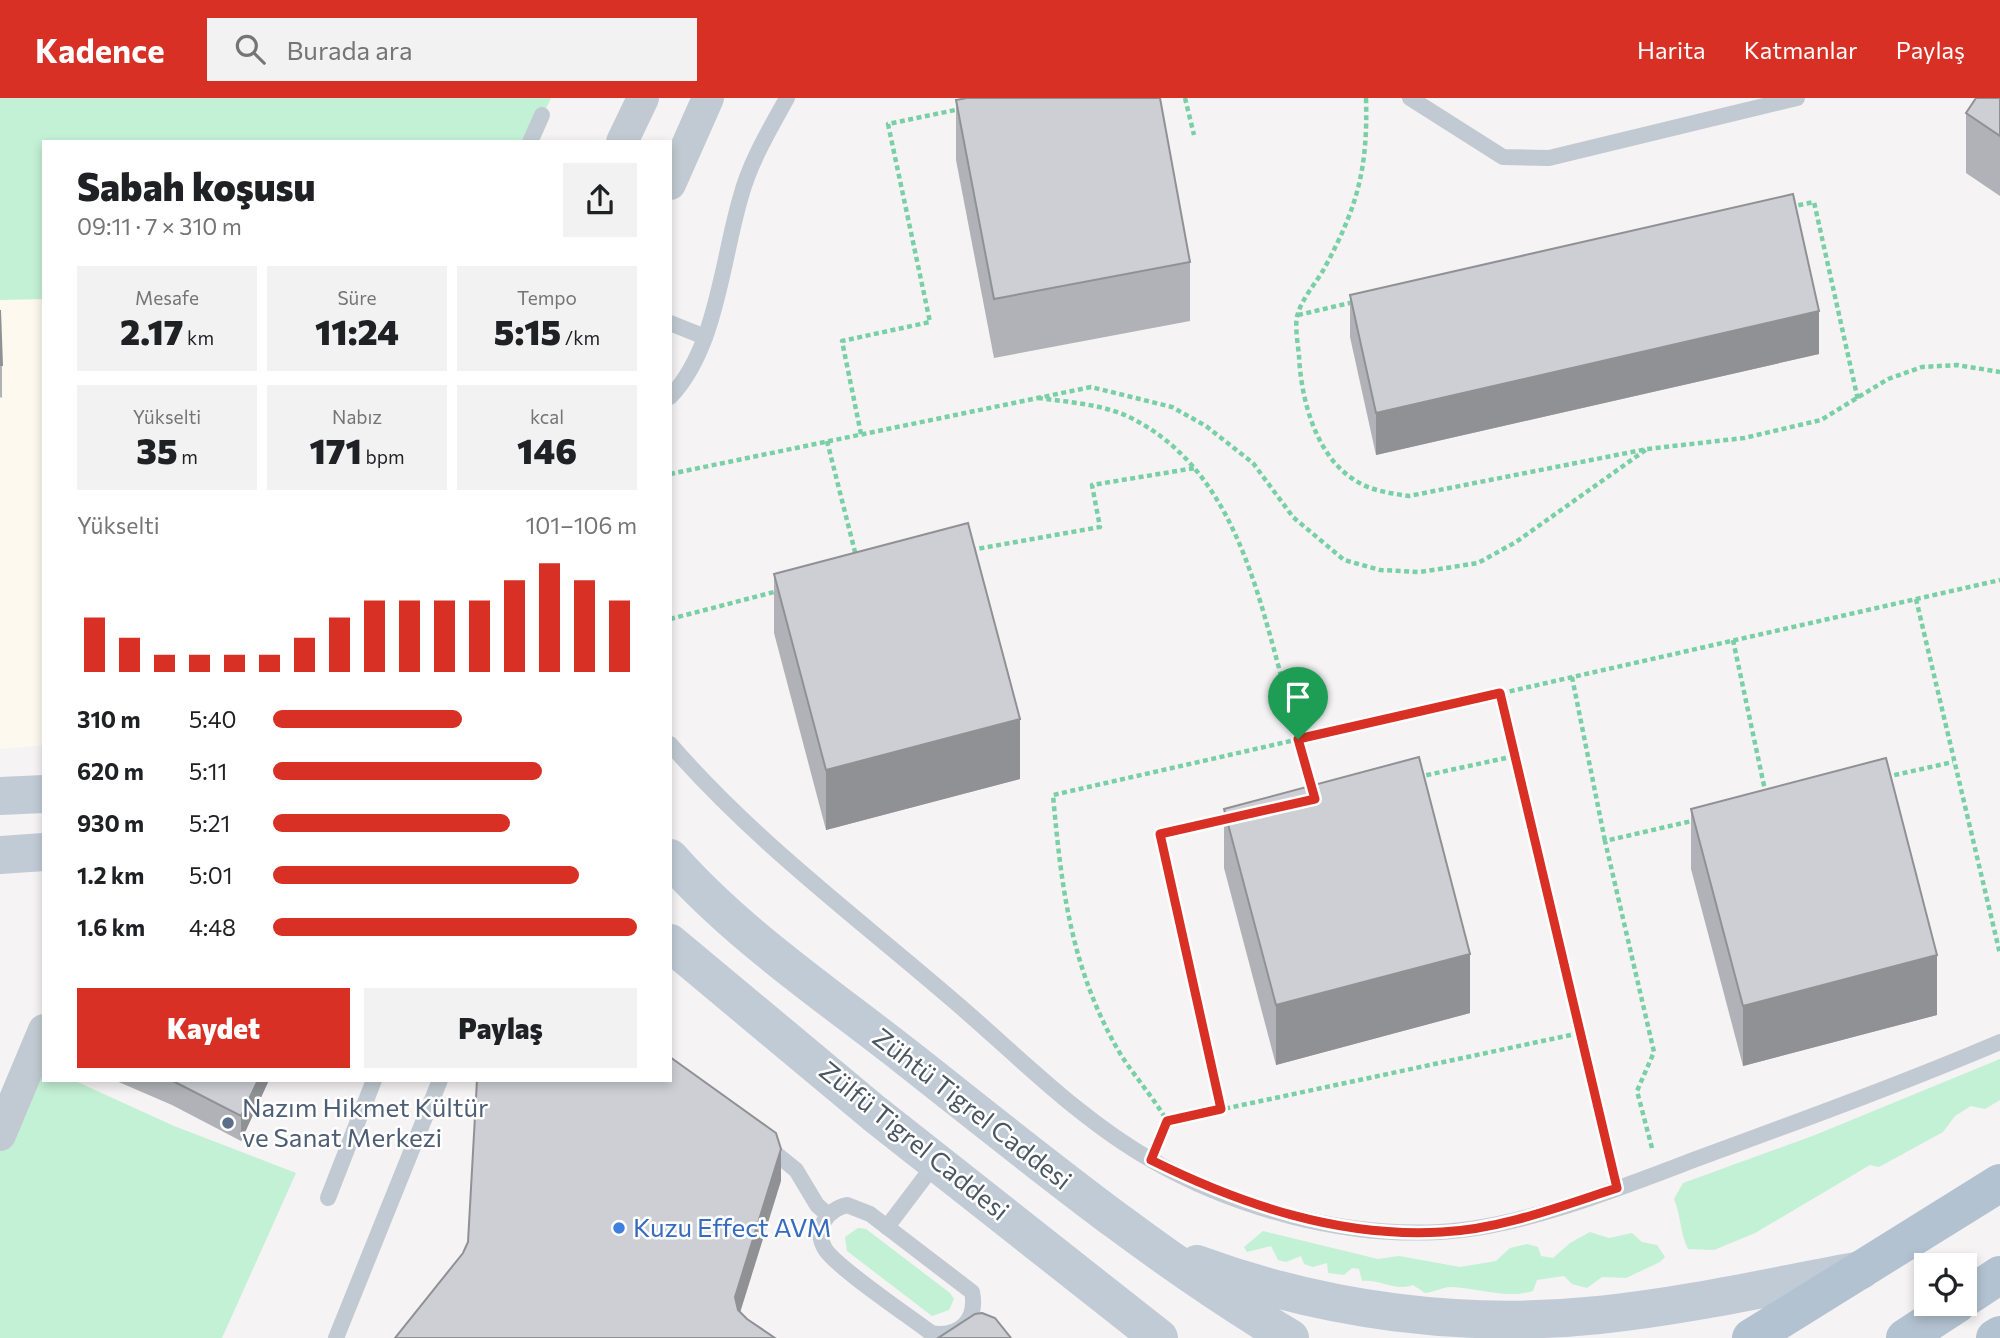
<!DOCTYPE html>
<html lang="tr">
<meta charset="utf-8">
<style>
body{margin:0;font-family:Commissioner,sans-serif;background:#f2f2f2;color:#202124;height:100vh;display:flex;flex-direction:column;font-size:26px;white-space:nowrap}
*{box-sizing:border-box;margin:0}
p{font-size:23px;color:#757577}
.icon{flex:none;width:38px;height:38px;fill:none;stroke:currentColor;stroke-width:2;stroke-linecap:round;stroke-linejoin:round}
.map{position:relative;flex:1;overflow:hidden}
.details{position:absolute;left:42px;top:42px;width:630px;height:942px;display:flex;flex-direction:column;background:#fff;border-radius:0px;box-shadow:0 4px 10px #0003}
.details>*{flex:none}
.tools{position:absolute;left:1914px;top:1155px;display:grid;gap:14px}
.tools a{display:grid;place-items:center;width:63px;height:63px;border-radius:0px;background:#fff;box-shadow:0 4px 10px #0003;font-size:35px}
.pin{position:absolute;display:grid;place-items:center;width:60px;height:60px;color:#fff;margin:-72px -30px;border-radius:50% 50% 50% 0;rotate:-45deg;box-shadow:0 0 7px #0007}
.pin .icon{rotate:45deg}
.round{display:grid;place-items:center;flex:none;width:74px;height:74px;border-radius:0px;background:#f2f2f2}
.headline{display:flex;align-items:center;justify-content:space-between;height:119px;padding:0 35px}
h1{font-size:38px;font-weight:800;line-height:52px}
.figures{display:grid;grid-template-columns:repeat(3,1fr);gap:10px;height:119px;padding:7px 35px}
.figures div{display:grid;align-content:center;border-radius:0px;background:#f2f2f2;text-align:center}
.figures b{font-size:35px;font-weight:800}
.figures small{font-size:19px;font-weight:400}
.figures p{font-size:19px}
.chart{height:196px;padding:14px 35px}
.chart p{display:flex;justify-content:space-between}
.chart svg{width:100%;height:126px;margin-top:7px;stroke:#d93025;stroke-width:6}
.cta{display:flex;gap:14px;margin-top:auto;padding:14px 35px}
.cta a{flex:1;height:80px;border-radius:0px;background:#d93025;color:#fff;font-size:28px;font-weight:800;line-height:80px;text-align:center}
.cta a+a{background:#f2f2f2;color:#202124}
ul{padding:0 35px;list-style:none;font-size:23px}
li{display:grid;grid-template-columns:112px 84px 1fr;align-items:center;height:52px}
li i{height:18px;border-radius:9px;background:#d93025}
header{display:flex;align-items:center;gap:42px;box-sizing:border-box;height:98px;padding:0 35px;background:#d93025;color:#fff}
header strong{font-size:33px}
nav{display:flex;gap:38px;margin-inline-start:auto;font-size:24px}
.search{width:490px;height:63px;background:#f2f2f2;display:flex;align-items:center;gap:18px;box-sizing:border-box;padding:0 24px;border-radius:0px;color:#757577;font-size:26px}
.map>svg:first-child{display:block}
.commercial{fill:#fdf9ef}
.green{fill:#c3f1d5}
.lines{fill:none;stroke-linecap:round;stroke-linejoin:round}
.path{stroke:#7ad0a6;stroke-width:4.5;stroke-dasharray:5 3.5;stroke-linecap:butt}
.service{stroke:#c1cad2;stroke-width:16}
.minor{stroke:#c1cad2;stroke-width:32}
.secondary{stroke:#c1cbd6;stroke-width:38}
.primary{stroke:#b3c2d1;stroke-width:38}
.wall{fill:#b0b2b7}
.shaded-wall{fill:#909195}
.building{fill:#cdcfd5;stroke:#909195;stroke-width:2}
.route-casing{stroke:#fff;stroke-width:14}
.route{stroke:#d93025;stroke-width:9}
.service-dot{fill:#5c6f8a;stroke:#fff;stroke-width:2.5}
.shop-dot{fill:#3f7fe0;stroke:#fff;stroke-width:2.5}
.labels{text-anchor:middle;stroke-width:5;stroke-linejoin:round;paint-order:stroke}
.service-label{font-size:26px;fill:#4e5e75;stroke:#fff;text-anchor:start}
.street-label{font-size:26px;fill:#4a5661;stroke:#fff}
.shop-label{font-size:26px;fill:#366cbe;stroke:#fff;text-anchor:start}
</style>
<header>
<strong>Kadence</strong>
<div class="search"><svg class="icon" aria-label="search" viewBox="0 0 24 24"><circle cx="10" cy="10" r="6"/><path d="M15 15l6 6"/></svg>Burada ara</div>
<nav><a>Harita</a><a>Katmanlar</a><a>Paylaş</a></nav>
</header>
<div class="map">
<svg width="2000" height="1240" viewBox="0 0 2000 1240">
<rect width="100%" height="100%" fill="#f5f3f3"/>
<polygon class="commercial" points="44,201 44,647 0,651 0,202"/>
<g class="green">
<polygon points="0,0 551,0 530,44 44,44 44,201 0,202"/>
<path d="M 2000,961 L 2000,1002 L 1985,1011 L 1971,1008 L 1955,1018 L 1943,1034 L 1879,1069 L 1870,1067 L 1755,1135 L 1714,1152 L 1688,1151 C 1680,1135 1681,1118 1674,1101 L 1683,1085 L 1815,1037 Z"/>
<polygon points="44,969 44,982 73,982 174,1028 296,1075 222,1240 0,1240 0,1037"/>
<polygon points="858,1130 866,1131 950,1195 954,1201 949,1212 932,1218 847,1153 845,1139"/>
<path d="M 1263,1133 L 1378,1161 L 1399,1158 L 1460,1169 L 1496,1163 L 1510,1150 L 1527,1146 L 1538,1149 L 1541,1158 L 1553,1160 L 1570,1145 L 1590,1134 L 1609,1140 L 1632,1135 L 1642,1144 L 1657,1147 L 1665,1159 L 1660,1164 L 1626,1180 L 1602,1179 L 1587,1190 L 1572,1186 L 1564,1178 L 1537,1182 L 1533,1193 C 1507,1201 1478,1190 1451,1189 C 1443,1189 1434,1194 1425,1195 L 1413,1187 C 1394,1194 1382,1181 1362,1183 L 1359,1171 L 1352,1170 L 1344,1177 L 1328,1175 L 1327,1165 L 1313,1169 L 1304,1166 L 1301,1158 L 1286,1164 L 1278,1162 L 1271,1148 L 1247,1154 L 1244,1149 Z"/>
</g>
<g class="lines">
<g class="path">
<polyline points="1185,0 1194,37"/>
<path d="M 1366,0 C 1368,69 1358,108 1325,169 C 1317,184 1303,199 1298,215 C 1294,226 1298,246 1299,258 C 1301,300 1315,356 1353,381 C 1370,393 1390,395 1409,398 L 1647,351 L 1744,340 L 1821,322 L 1888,281 L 1922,269 L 1957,267 L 2000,274"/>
<polyline points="1790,109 1814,104 1858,302"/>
<polyline points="1298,217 1354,204"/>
<path d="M 1038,300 C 1068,304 1100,306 1127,318 C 1222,363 1251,467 1276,559 C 1288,604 1301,648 1313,693"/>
<polyline points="861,336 842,243 930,224 888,26 960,11"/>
<polyline points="827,343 856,458"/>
<polyline points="670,376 1091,289 1172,309 1206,328 1253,365 1293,419 1344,462 1380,472 1420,474 1478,465 1516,444 1647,351"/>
<polyline points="971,452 1100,429 1092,387 1195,370"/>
<polyline points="1916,501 2000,856"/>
<polyline points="670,521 778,493"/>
<polyline points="1733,542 1766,697"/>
<polyline points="1572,579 1605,743"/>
<polyline points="1500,595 1611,1064"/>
<polyline points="1418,679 1515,658"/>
<polyline points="1886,679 1953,664"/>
<polyline points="1221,1011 1160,736 1228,721"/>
<polyline points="1167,1023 1580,935"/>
<path d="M 1162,1035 L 1167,1023 C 1151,995 1128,972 1113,943 C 1070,863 1061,786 1053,697 L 2000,482"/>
<polyline points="1652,1050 1637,993 1654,954 1605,743 1696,722"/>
</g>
<g class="service">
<polyline points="1410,0 1503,59 1549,60 1797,0"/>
<polyline points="530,44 542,17"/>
<polyline points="670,225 705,239"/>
<path d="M 670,299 C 717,250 722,161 741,98 C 750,64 770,31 787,0"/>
<path d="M 670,646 C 754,743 859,821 955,904 C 1018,958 1080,1022 1153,1063 C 1237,1111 1343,1139 1440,1134 C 1522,1130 1622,1089 1699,1060 C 1799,1023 1901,986 2000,944"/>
<polyline points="765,1047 796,1072 817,1107 828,1117"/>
<polyline points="328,1100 374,982"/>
<path d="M 847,1107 L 870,1116 L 972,1194 C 978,1223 958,1240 931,1235 C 909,1218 837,1170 825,1151 C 813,1131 827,1112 847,1107 Z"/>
<polyline points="887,1129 937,1063"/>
<polyline points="336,1240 440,982"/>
</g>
<g class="minor">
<polyline points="622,44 643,0"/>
<polyline points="670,86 708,0"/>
<polyline points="0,1037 44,932"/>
</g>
<g class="secondary">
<polyline points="0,698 44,696"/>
<polyline points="0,757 44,754"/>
<path d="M 670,760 C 737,836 826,896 905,958 C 1031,1057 1153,1158 1290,1240"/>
<polyline points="670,845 875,1016 1159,1240"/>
<path d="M 1197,1166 C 1325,1213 1463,1231 1599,1217 C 1687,1208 1774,1188 1861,1172"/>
</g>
<g class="primary">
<polyline points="1965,1200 2000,1177"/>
<polyline points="1751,1240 2000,1085"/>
<polyline points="1905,1240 1957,1206"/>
<polyline points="1995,1240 2000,1237"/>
</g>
</g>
<g class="wall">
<polygon points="2000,0 2000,98 1966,75 1966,15"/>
<polygon points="956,2 1190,164 1190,223 994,260 956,62"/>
<polygon points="1350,197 1819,256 1376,357 1350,239"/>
<polygon points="0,212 2,267 2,300 0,299"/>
<polygon points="774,476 1020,681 826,732 774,535"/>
<polygon points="1224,711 1470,915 1276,967 1224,770"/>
<polygon points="1691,711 1937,917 1743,968 1691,771"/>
<polygon points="114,982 269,982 241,1043 172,1007"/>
</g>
<g class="shaded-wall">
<polygon points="1819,213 1819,256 1376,357 1376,315"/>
<polygon points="1020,621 1020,681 826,732 826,672"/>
<polygon points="1470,856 1470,915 1276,967 1276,907"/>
<polygon points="1937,857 1937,917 1743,968 1743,908"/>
<polygon points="258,982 269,982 241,1043 241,1018"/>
<polygon points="781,1051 781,1083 735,1231 735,1199"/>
</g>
<g class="building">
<polygon points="967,0 1160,0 1190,164 994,201 956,2"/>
<polygon points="1976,0 2000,0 2000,38 1966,15"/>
<polygon points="1793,96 1819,213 1376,315 1350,197"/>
<polygon points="0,212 2,267 0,267"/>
<polygon points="968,425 1020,621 826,672 774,476"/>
<polygon points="1419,659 1470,856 1276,907 1224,711"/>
<polygon points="1886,660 1937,857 1743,908 1691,711"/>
<polygon points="670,959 776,1035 781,1051 735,1199 738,1212 747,1221 775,1240 395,1240 463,1155 468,1144 477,982 670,982"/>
<polygon points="171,982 258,982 241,1018"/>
<polygon points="982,1215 995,1220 1011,1240 938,1240 975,1216"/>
</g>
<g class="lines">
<g class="route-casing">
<path id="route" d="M 1500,595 L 1617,1090 C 1561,1108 1502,1131 1442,1134 C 1340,1140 1242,1107 1151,1062 L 1167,1023 L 1221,1011 L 1160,736 L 1315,701 L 1298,641 Z"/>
</g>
<use href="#route" class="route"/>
</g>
<circle class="service-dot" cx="228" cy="1025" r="7"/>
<circle class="shop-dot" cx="619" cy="1130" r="7"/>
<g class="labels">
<g class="service-label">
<text x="242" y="1019">Nazım Hikmet Kültür<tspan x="242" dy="30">ve Sanat Merkezi</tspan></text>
</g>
<g class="street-label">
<text transform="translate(972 1011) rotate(38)" y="9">Zühtü Tigrel Caddesi</text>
<text transform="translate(914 1043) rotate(39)" y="9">Zülfü Tigrel Caddesi</text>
</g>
<g class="shop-label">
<text x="633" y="1139">Kuzu Effect AVM</text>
</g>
</g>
</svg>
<div class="tools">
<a><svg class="icon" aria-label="locate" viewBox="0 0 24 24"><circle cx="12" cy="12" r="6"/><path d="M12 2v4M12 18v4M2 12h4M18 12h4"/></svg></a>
</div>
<div class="pin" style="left:1298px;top:641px;background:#1e9e55"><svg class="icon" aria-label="arrive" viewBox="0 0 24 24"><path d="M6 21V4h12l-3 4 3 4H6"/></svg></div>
<section class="details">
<div class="headline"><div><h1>Sabah koşusu</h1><p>09:11 · 7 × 310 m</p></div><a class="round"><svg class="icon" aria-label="share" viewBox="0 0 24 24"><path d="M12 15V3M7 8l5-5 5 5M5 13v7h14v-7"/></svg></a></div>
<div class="figures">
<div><p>Mesafe</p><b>2.17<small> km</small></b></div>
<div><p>Süre</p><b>11:24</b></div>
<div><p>Tempo</p><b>5:15<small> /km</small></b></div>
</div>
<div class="figures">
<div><p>Yükselti</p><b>35<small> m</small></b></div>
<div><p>Nabız</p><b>171<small> bpm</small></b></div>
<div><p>kcal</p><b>146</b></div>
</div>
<div class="chart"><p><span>Yükselti</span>101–106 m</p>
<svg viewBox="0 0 160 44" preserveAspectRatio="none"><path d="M5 44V25M15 44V32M25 44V38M35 44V38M45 44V38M55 44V38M65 44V32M75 44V25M85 44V19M95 44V19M105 44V19M115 44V19M125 44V12M135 44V6M145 44V12M155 44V19"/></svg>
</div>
<ul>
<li><b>310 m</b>5:40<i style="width:52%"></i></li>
<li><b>620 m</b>5:11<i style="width:74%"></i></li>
<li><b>930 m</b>5:21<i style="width:65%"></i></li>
<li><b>1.2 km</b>5:01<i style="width:84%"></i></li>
<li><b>1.6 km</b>4:48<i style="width:100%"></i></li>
</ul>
<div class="cta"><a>Kaydet</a><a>Paylaş</a></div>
</section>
</div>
